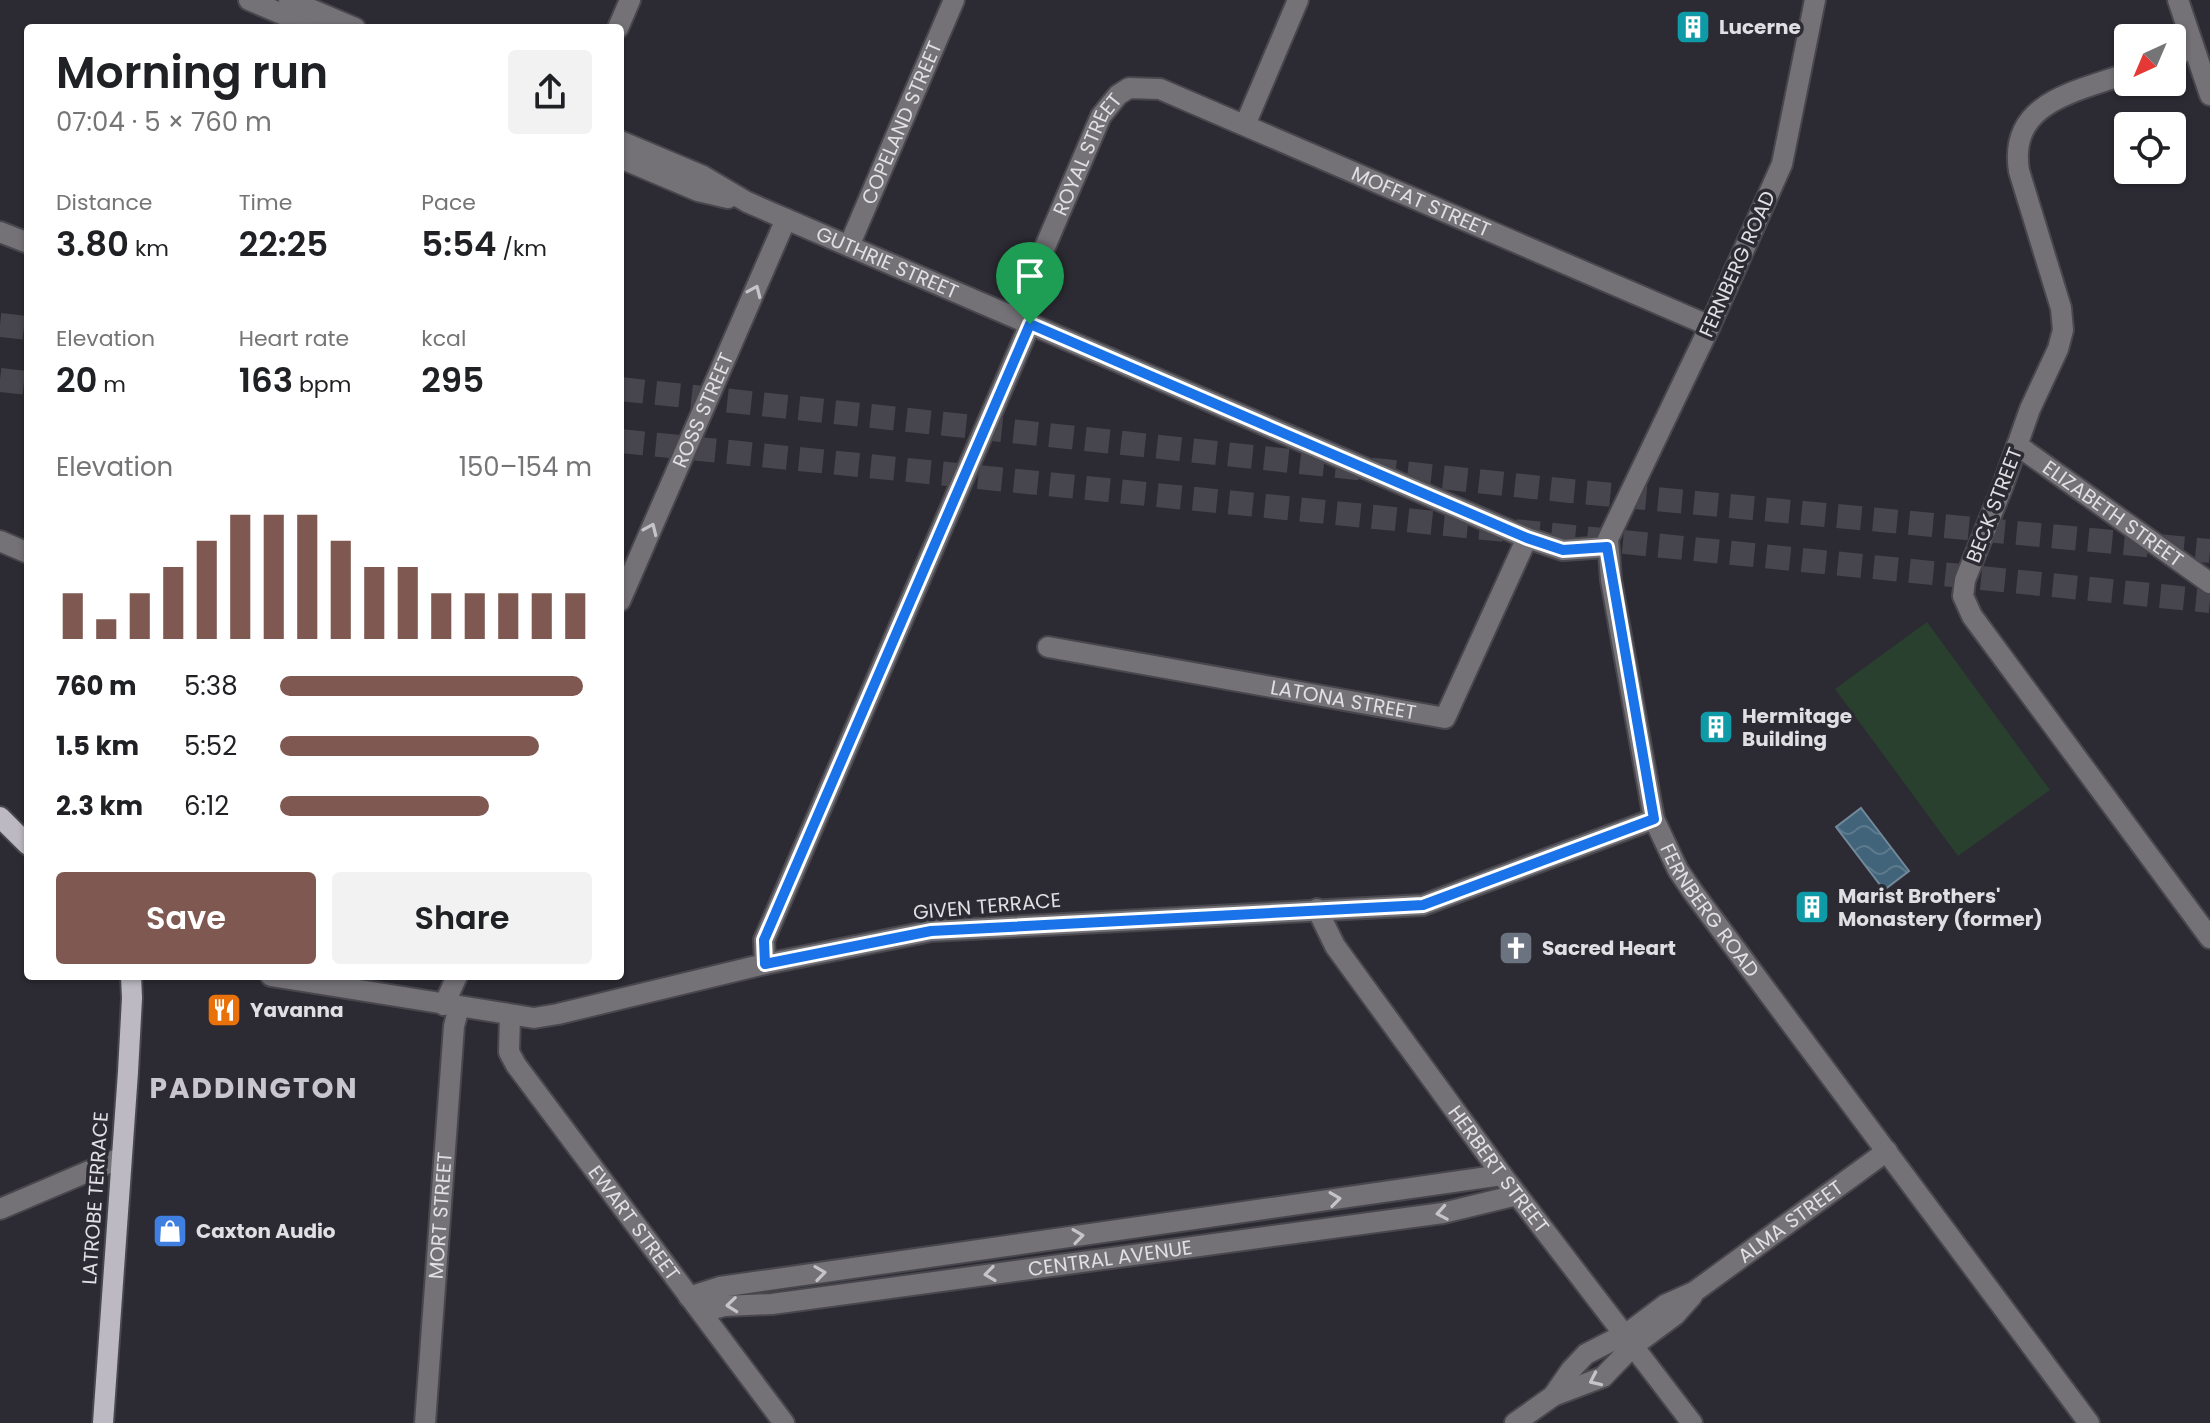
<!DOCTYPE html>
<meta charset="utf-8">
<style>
body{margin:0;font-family:Poppins,sans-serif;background:#f2f2f2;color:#202124;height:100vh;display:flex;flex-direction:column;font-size:30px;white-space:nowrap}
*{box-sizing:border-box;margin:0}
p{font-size:26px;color:#757577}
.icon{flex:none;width:44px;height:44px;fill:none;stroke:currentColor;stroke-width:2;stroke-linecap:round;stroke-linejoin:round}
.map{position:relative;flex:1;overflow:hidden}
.drawer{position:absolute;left:24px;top:24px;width:600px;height:956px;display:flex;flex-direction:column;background:#fff;border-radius:8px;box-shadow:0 2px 6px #0004}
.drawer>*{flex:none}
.needle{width:52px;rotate:224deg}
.tools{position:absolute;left:2114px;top:24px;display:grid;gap:16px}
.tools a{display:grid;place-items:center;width:72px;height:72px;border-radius:8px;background:#fff;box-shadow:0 2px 6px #0004;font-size:40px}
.pin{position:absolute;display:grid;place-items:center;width:68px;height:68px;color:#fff;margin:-82px -34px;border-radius:50% 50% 50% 0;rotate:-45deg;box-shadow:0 0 8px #0007}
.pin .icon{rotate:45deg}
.round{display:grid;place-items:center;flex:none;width:84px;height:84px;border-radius:8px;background:#f2f2f2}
.overview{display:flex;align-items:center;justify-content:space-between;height:136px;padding:0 32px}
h1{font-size:44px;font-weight:600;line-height:60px}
.stats{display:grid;grid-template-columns:repeat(3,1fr);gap:12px;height:136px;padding:8px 32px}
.stats div{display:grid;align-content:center}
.stats b{font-size:34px;font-weight:600}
.stats small{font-size:22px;font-weight:400}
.stats p{font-size:22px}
.chart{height:224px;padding:16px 32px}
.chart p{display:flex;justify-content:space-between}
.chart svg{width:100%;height:144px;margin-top:8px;stroke:#7f5951;stroke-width:6}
.primary-button{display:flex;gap:16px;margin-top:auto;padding:16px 32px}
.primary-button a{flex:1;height:92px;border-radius:8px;background:#7f5951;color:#fff;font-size:32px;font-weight:600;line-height:92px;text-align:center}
.primary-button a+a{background:#f2f2f2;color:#202124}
ul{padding:0 32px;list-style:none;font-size:26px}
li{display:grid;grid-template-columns:128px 96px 1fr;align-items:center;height:60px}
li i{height:20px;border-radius:10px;background:#7f5951}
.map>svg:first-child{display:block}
.park{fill:#29402f}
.water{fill:url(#water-waves);stroke:#71899a;stroke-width:2}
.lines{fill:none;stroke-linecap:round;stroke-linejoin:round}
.highway-tunnel{stroke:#47454d;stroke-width:24;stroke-dasharray:24 12;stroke-linecap:butt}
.minor-casing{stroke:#49474e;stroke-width:24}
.major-casing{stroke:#49474e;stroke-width:24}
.minor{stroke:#747276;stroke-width:20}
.major{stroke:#bcb9c2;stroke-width:20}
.oneway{stroke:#c5c4c8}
.route-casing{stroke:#fff;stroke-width:16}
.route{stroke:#1a73e8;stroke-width:10}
.labels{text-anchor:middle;stroke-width:7;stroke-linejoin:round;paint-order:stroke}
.poi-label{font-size:20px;font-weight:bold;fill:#e0dfe4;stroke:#2c2a32;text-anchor:start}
.street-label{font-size:20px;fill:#e0dfe4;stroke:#2c2a32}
.district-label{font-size:28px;font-weight:bold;letter-spacing:2px;fill:#c9c6d0;stroke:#2c2a32}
</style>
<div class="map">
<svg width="2210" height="1423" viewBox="0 0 2210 1423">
<defs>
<pattern id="water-waves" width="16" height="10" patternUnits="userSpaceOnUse" patternTransform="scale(2)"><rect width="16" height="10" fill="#42647a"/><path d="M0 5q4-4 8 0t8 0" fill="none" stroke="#5d7a8d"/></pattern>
</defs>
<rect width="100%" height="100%" fill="#2c2a32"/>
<polygon class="park" points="1927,622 2050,790 1958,856 1835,689"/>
<polygon class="water" points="1861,808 1909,871 1884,890 1836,827"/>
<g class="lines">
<g class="highway-tunnel">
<polyline points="0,325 28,328"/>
<polyline points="0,380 28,383"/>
<polyline points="620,389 1570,491 2210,551"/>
<polyline points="620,441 2210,601"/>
</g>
<g class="minor-casing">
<g id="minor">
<polyline points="249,0 315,28"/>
<polyline points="289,0 355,28"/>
<path id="s1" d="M 1815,0 L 1782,164 L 1710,326 L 1608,539 L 1611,580 L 1654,819 L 1678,870 L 1693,892 L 2089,1423"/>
<polyline points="2178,0 2210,95"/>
<polyline points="618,28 630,0"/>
<polyline points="2172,56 2194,48"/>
<path d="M 2128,73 C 2077,92 2008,101 2019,171 L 2061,308 L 2063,330 L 2058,349 L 2030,409 L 2002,488 L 1965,580 L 1963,596 L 1972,616 L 2210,938"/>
<polyline points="1245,125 1298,0"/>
<path id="s2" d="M 620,141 L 703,176 L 747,202 L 786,219 L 1527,538 L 1563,550 L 1607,547"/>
<polyline points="620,158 698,191 728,198"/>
<polyline points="0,232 28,243"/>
<path id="s3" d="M 849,246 L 954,0"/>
<path id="s4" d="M 1015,317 L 1101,116 L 1118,95 L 1129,88 L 1160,89 L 1710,326"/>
<path id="s5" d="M 2017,445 L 2210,583"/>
<polyline points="0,541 28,553"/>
<path id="s6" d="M 620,601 L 786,219"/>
<path id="s7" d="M 1048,647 L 1445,718 L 1527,538"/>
<path id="s8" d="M 1317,909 L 1335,946 L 1502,1175 L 1692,1423"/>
<polyline points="765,964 764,940 1030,324"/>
<polyline points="271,976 534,1018 558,1014 765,964 931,931 1423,905 1654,819"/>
<polyline points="444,1005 457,976"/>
<path id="s9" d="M 510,1016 L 509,1052 L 516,1065 L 784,1423"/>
<polyline points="0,1209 120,1158"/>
<polyline points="689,1297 720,1287 1502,1175"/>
<path id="s10" d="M 702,1312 L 724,1306 L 772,1304 L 1443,1213 L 1517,1195"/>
<path id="s11" d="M 1553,1396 L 1571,1370 L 1586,1354 L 1629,1332 L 1665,1305 L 1694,1292 L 1887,1151"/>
<path id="s12" d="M 425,1423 L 454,1026 L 459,1007"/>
<polyline points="1515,1423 1553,1396 1603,1377 1632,1347 1675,1315 1692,1296"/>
</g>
</g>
<g class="major-casing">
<g id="major">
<polyline points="0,817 28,845"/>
<polyline points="103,1423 128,1072 132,998 131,976"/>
</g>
</g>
<use href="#minor" class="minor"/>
<use href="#major" class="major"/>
</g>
<defs><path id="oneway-chevron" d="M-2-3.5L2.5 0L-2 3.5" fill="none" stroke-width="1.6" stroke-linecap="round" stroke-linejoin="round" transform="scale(2)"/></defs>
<g class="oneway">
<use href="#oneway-chevron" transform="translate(755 291) rotate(-66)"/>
<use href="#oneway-chevron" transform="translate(651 529) rotate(-66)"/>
<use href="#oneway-chevron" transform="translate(1335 1199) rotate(-8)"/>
<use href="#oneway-chevron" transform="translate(1442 1213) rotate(170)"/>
<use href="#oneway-chevron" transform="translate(1078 1236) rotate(-8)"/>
<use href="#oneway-chevron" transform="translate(820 1273) rotate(-8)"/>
<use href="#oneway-chevron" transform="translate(990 1274) rotate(172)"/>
<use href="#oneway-chevron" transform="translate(732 1305) rotate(174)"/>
<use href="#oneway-chevron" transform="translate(1595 1380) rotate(155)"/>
</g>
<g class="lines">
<g class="route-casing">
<polygon id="route" points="1030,324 1527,538 1563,550 1607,547 1654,819 1423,905 931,931 765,964 764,940"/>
</g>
<use href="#route" class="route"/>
</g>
<defs>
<g id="building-square" transform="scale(1.8)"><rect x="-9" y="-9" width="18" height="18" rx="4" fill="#0f9aa8" stroke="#2c2a32"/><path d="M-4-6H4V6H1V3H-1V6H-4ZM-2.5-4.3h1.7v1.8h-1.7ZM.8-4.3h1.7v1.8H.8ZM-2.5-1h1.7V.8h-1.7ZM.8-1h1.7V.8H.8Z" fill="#fff"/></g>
<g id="church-square" transform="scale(1.8)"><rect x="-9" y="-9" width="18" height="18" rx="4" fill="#6b7280" stroke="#2c2a32"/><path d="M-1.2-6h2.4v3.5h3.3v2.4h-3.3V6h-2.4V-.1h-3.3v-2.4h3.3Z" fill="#fff"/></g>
<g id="restaurant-square" transform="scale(1.8)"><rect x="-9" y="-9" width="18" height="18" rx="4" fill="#e8710a" stroke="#2c2a32"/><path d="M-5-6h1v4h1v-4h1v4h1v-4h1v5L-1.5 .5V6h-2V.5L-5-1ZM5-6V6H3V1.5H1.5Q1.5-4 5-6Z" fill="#fff"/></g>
<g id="shop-square" transform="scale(1.8)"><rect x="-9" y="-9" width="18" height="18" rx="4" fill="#3f7fe0" stroke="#2c2a32"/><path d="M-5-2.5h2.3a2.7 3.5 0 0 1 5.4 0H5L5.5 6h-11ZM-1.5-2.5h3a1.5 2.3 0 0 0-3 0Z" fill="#fff"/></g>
</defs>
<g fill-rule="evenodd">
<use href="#building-square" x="1693" y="27"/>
<use href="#building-square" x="1716" y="727"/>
<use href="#building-square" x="1812" y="907"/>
<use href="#church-square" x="1516" y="948"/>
<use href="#restaurant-square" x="224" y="1010"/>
<use href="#shop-square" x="170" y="1231"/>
</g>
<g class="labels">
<g class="poi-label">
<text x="1719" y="34">Lucerne</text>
<text x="1742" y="723">Hermitage<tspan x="1742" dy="23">Building</tspan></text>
<text x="1838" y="903">Marist Brothers'<tspan x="1838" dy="23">Monastery (former)</tspan></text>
<text x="1542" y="955">Sacred Heart</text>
<text x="250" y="1017">Yavanna</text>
<text x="196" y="1238">Caxton Audio</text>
</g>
<g class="street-label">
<text dy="7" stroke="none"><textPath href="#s3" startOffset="134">COPELAND STREET</textPath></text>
<text dy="7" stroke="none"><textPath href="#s4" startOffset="178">ROYAL STREET</textPath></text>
<text dy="7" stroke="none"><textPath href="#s4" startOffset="574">MOFFAT STREET</textPath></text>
<text dy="7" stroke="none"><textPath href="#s2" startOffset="294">GUTHRIE STREET</textPath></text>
<text transform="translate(1737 264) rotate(-66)" y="7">FERNBERG ROAD</text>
<text dy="7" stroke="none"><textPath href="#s6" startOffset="208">ROSS STREET</textPath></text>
<text transform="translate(1994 505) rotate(-69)" y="7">BECK STREET</text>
<text dy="7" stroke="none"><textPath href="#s5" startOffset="118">ELIZABETH STREET</textPath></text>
<text dy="7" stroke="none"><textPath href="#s7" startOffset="300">LATONA STREET</textPath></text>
<text transform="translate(987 906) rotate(-5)" y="7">GIVEN TERRACE</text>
<text dy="7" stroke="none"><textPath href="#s1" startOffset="972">FERNBERG ROAD</textPath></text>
<text dy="7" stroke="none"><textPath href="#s8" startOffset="318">HERBERT STREET</textPath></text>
<text transform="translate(95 1198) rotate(-86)" y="7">LATROBE TERRACE</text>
<text dy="7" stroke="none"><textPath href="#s12" startOffset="208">MORT STREET</textPath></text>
<text dy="7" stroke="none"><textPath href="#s11" startOffset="298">ALMA STREET</textPath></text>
<text dy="7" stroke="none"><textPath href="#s9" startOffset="248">EWART STREET</textPath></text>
<text dy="7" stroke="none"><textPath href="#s10" startOffset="412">CENTRAL AVENUE</textPath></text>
</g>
<g class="district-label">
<text x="254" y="1098">PADDINGTON</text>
</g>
</g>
</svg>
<div class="tools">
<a><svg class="needle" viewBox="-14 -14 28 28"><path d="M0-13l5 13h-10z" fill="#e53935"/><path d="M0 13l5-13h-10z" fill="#757577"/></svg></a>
<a><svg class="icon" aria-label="locate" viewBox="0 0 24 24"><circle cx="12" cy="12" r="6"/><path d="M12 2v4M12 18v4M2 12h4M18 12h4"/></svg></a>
</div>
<div class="pin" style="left:1030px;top:324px;background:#1e9e55"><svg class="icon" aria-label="arrive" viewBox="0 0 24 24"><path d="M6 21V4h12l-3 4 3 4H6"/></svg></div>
<section class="drawer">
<div class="overview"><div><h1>Morning run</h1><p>07:04 · 5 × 760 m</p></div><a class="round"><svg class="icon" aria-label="share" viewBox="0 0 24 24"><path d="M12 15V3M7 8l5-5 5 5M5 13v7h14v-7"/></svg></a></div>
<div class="stats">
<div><p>Distance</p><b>3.80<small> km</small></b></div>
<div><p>Time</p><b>22:25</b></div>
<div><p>Pace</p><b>5:54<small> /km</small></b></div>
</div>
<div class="stats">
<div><p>Elevation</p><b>20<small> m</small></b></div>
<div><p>Heart rate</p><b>163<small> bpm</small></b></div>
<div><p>kcal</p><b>295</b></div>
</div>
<div class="chart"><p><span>Elevation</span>150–154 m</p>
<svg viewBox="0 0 160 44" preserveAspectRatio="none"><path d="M5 44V30M15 44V38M25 44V30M35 44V22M45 44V14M55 44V6M65 44V6M75 44V6M85 44V14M95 44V22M105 44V22M115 44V30M125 44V30M135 44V30M145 44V30M155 44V30"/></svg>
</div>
<ul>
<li><b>760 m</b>5:38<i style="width:97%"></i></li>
<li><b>1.5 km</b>5:52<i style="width:83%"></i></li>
<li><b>2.3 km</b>6:12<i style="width:67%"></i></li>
</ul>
<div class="primary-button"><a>Save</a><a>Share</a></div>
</section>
</div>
